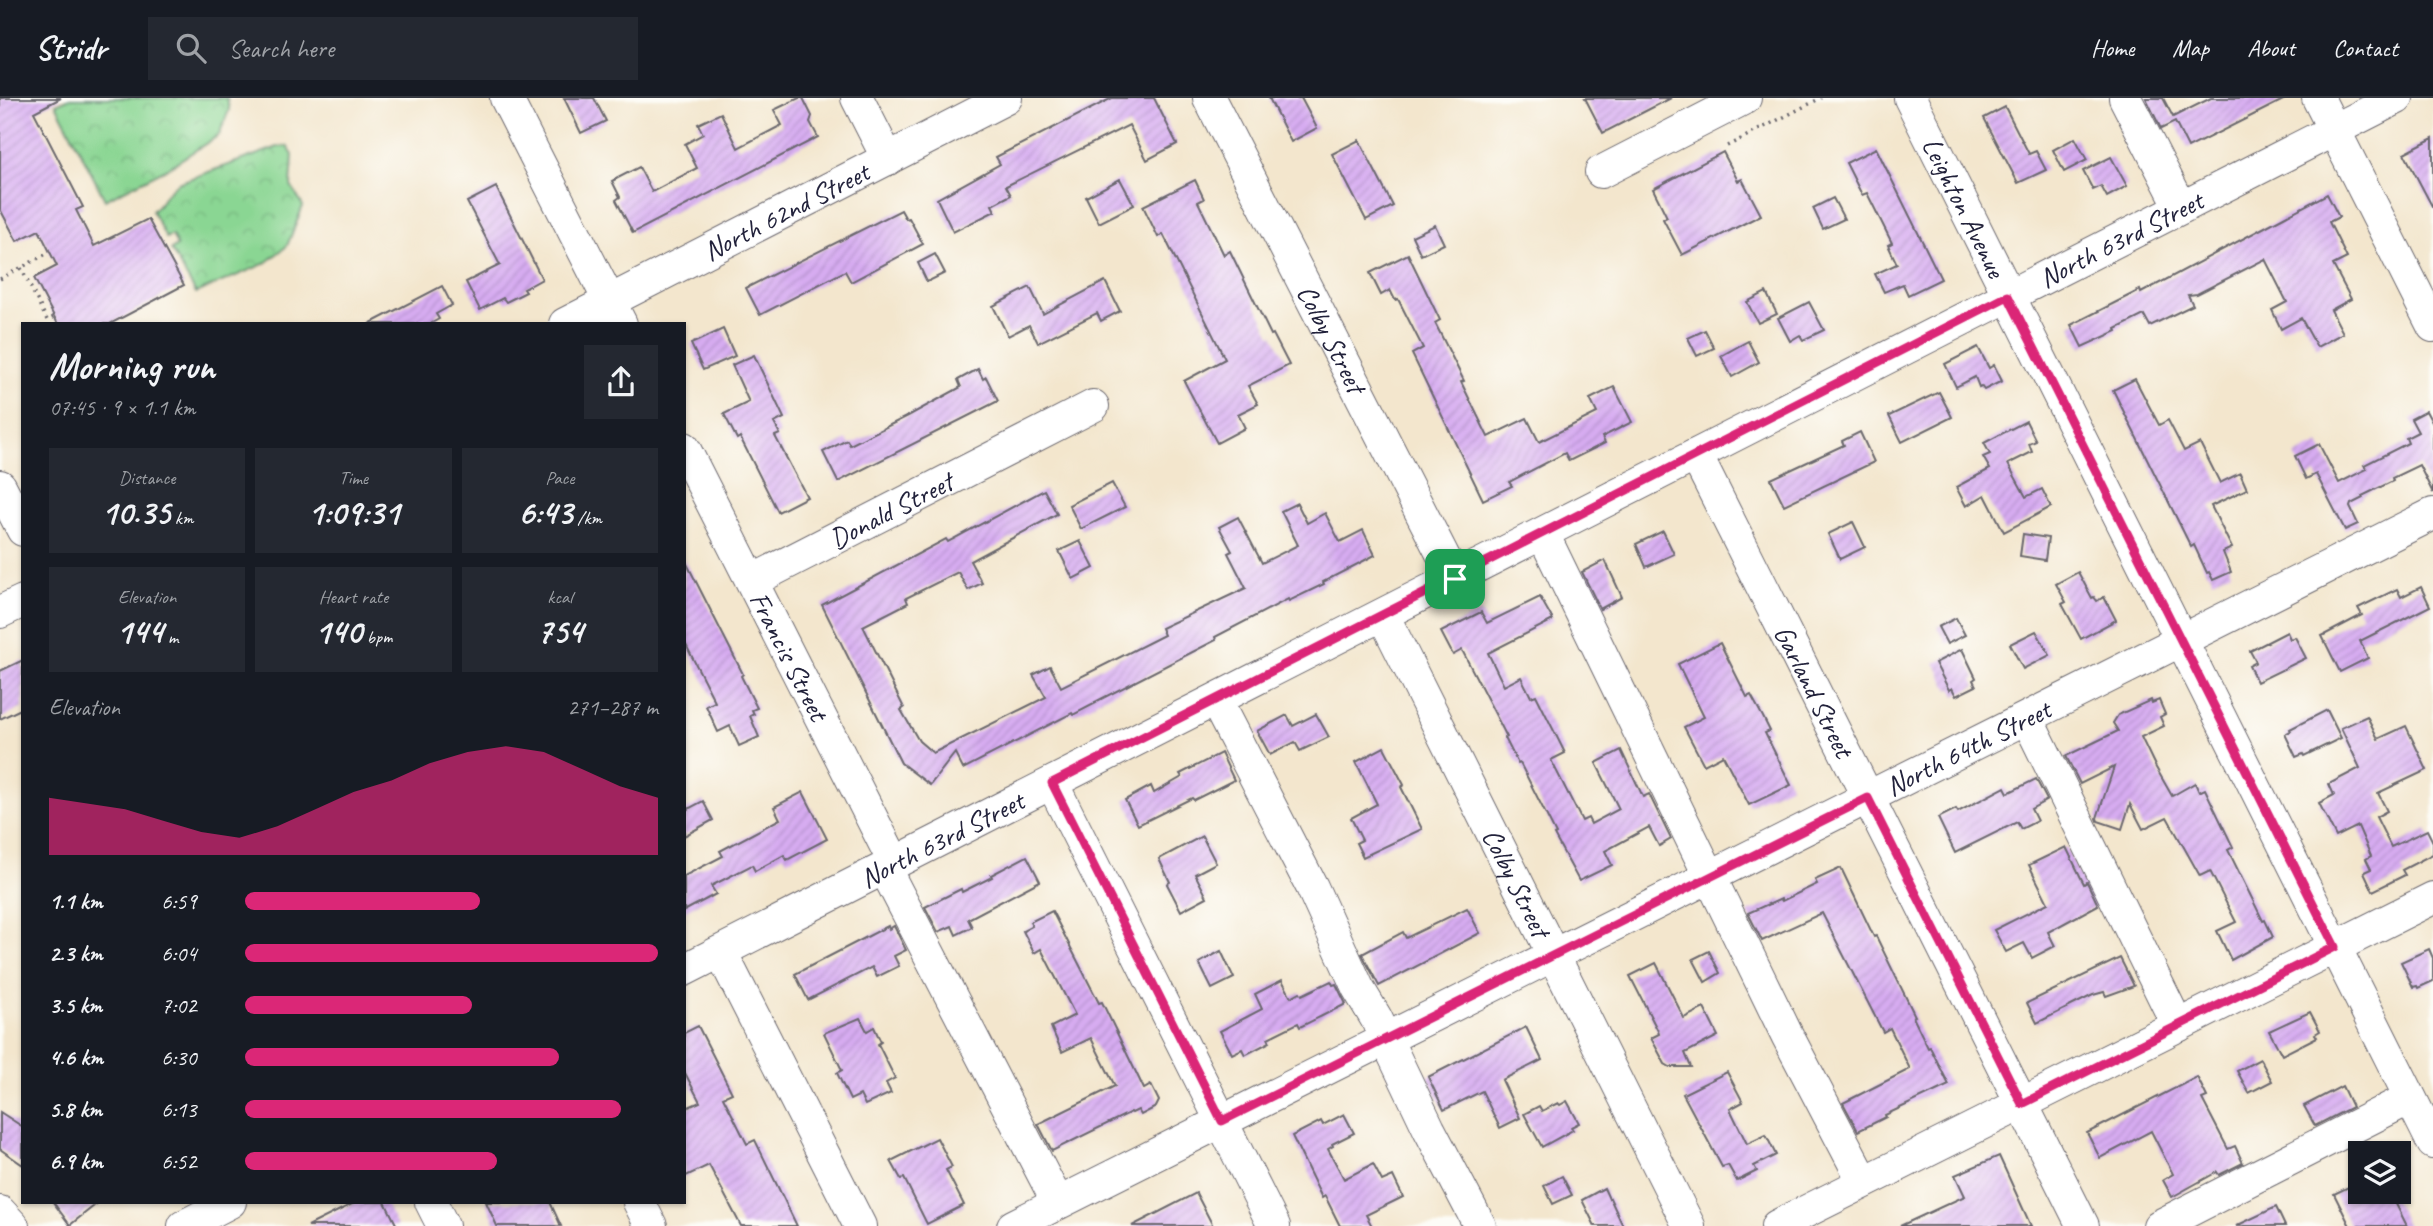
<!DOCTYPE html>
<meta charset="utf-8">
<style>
body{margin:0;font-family:Caveat,sans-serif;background:#242831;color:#f1f3f6;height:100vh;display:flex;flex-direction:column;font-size:26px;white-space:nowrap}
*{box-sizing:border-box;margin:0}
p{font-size:23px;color:#9ea1a6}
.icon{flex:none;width:38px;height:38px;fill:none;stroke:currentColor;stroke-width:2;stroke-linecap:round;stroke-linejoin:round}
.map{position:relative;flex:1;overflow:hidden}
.sheet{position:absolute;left:21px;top:224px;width:665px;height:882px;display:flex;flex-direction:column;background:#171b24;border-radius:0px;box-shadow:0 2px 5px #0004}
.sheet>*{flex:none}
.tools{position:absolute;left:2348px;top:1043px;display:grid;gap:14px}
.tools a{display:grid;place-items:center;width:63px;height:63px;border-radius:0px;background:#171b24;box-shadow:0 2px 5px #0004;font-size:35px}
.pin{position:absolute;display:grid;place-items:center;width:60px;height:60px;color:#fff;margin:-30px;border-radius:14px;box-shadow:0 4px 10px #0006}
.round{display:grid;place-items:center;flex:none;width:74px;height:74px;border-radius:0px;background:#242831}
.headline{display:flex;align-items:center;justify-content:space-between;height:119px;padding:0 28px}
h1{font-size:38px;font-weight:600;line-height:52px}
.figures{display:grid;grid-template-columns:repeat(3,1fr);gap:10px;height:119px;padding:7px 28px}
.figures div{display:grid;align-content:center;border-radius:0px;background:#242831;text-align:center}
.figures b{font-size:35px;font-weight:600}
.figures small{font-size:19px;font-weight:400}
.figures p{font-size:19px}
.chart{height:196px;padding:14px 28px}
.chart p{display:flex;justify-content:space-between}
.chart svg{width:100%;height:126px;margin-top:7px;fill:#db2777;opacity:.7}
ul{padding:0 28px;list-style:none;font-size:23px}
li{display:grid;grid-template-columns:112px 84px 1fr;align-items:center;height:52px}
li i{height:18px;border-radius:9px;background:#db2777}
header{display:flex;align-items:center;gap:42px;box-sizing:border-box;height:98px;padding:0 35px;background:#171b24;border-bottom:2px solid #363941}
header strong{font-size:33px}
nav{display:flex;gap:38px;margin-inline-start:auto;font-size:24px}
.search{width:490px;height:63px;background:#242831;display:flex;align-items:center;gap:18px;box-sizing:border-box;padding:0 24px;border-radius:0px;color:#9ea1a6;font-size:26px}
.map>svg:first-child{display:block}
.park{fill:url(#park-crowns);stroke:#567c67;stroke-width:2}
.building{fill:url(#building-hatch)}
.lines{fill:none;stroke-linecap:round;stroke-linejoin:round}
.minor-casing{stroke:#6b676e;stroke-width:34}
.path{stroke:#6b676e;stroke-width:3.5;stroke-dasharray:2 5;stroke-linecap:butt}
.minor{stroke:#fff;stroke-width:32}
.route-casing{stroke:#fff;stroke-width:14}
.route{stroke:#db2777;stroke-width:9}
.labels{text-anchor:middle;stroke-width:5;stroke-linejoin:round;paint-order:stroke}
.street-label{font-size:28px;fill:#22223b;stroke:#fdfcf7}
</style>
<header>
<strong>Stridr</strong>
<div class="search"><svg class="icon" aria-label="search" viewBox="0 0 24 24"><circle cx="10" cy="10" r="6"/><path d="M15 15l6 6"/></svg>Search here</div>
<nav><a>Home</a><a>Map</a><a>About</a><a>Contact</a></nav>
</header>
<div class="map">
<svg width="2433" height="1128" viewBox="0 0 2433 1128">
<defs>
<pattern id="park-crowns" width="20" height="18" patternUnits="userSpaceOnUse" patternTransform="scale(1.75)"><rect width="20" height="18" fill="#8ad693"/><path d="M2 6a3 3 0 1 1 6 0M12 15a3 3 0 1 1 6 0" fill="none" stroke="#77b780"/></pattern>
<pattern id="building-hatch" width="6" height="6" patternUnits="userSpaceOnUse" patternTransform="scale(1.75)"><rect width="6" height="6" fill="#d7acf1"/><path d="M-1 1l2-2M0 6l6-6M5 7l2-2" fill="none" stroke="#b894d0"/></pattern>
</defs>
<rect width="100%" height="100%" fill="#fdfcf7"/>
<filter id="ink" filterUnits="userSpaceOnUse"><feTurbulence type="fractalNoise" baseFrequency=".0143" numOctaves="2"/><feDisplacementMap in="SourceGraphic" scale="14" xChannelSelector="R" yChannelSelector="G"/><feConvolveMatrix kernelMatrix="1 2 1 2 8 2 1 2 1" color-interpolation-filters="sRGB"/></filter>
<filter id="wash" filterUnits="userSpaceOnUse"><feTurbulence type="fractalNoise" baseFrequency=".00686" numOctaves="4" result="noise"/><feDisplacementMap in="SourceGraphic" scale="28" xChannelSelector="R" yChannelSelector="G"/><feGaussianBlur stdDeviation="1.57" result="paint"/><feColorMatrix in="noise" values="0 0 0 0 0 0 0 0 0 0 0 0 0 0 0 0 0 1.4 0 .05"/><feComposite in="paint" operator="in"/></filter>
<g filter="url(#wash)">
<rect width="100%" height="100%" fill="#f3e6cd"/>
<g class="park">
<polygon points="70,0 227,0 229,12 219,37 168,70 105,102 56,6"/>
<path d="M 287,48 L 293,57 L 291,88 L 303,108 L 287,148 L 264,166 L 196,195 L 171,152 L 177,148 L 172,137 L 166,140 L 152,113 C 163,104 165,93 178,85 L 278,49 Z"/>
</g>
<g id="blocks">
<g class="building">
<polygon points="0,0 61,0 34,14 83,109 76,112 94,148 148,121 184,187 110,226 58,226 34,180 57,168 39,132 17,143 0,111"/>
<polygon points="564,0 594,0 606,23 581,35"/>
<polygon points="799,0 803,0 812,18 810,24 818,39 633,135 616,102 620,99 612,83 639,69 652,94 697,70 685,46 703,36 698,26 721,15 738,50 782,27 774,12"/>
<polygon points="1112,0 1154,0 1177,46 1147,62 1129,27 1006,88 1011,97 992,107 995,113 953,134 937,101 1000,66 996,59"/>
<polygon points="1269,0 1301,0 1317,30 1291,44"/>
<polygon points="1585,0 1671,0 1603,35"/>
<polygon points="2146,0 2163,0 2173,19 2211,0 2287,0 2188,50 2175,24 2161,31"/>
<polygon points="2005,9 2029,56 2036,53 2046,72 2018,85 1984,20"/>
<polygon points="2075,40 2087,62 2064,74 2053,52"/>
<polygon points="2433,40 2433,110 2404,55"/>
<polygon points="1359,42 1393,108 1366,122 1332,56"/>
<polygon points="1876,50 1941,181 1908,197 1903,186 1884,194 1875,176 1897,166 1888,147 1892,145 1867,95 1862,97 1846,65"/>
<polygon points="1723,54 1738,83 1742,81 1761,117 1682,157 1663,121 1667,119 1653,91"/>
<polygon points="2111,59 2127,88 2107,99 2101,88 2093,92 2083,73"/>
<polygon points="1120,81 1134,107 1099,125 1086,99"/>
<polygon points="1195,82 1204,101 1198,104 1224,157 1230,153 1271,237 1273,236 1289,267 1248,288 1258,306 1238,316 1245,330 1217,345 1184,283 1225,261 1163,136 1158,139 1143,108"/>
<polygon points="496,89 542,181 524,191 526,194 506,204 503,200 480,212 466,184 500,167 467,104"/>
<polygon points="2327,96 2339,119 2329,124 2347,160 2333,167 2351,201 2331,212 2343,235 2317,249 2301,220 2281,231 2272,212 2287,204 2265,161 2197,196 2188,197 2193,207 2150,228 2144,217 2116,231 2117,233 2082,249 2071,227 2140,192 2141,195"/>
<polygon points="1833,100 1844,121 1823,131 1813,110"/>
<polygon points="901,112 906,121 909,120 923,146 851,184 845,173 760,217 746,190"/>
<polygon points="1435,127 1444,146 1421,157 1412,138"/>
<polygon points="935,156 945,175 927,184 918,165"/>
<polygon points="1408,156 1440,222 1435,225 1464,283 1461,284 1488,339 1527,320 1539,344 1597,315 1590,301 1614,289 1632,324 1602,339 1605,345 1569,363 1565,355 1509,384 1512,388 1483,402 1412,256 1423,250 1398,201 1395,202 1390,192 1381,197 1370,175"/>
<polygon points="1105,183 1120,213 1101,223 1097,215 1038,245 1029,227 1008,238 993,208 1030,189 1043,216"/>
<polygon points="442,188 452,207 436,216 439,221 430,226 369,226"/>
<polygon points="1766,194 1777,216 1758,225 1747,204"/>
<polygon points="1809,204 1824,232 1803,242 1800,237 1790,243 1778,220"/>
<polygon points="723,231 735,258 703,272 691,246"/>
<polygon points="1705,232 1714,250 1697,258 1688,240"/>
<polygon points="1748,243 1759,264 1732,279 1721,258"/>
<polygon points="1978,249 1989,270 1994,267 2002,283 1984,292 1981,288 1979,289 1975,279 1956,289 1945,266"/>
<polygon points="754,257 784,320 774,325 780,336 775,338 807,399 778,414 740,339 737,341 724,316 749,304 732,267"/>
<polygon points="978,271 983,281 986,279 998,303 838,384 823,354 847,342 850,347 908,318 961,289 958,282"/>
<polygon points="2135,281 2159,327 2168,322 2184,353 2200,345 2220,385 2240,375 2247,391 2211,408 2232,450 2223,454 2231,474 2213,482 2209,474 2207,475 2194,447 2191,449 2113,292"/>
<polygon points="1939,294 1952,319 1902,344 1889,318"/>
<polygon points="2426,313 2433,326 2433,395 2419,367 2392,380 2393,383 2362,398 2363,400 2351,406 2350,409 2358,426 2345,432 2316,376 2306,381 2295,358 2319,346 2339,385 2367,371 2364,367 2408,345 2406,340 2418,334 2411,321"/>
<polygon points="2026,323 2036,343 2029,346 2032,354 2008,366 2026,399 2042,391 2051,409 2004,434 1985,397 1966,408 1956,389 1990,371 1983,359 1990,356 1984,345"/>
<polygon points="1860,334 1874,364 1784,407 1771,381 1844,347 1842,343"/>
<polygon points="1112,385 1125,409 1081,431 1069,407"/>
<polygon points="1044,392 1057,416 970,463 982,485 968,492 958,474 906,500 908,505 863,528 904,610 901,612 919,643 933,655 1046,599 1033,577 1050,568 1061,589 1164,537 1161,530 1246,490 1228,455 1232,453 1219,429 1238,419 1262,465 1298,447 1281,413 1297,405 1307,425 1325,415 1340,444 1363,432 1375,457 1323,484 1324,486 1289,503 1288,501 1215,539 1216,542 1095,604 1096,605 1073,617 1072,615 963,671 955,655 930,687 901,665 822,507 946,441 948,444"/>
<polygon points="1853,424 1865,449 1840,461 1828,436"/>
<polygon points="1663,433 1674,456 1646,469 1636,446"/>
<polygon points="2023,436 2048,440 2045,462 2020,458"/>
<polygon points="1080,443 1094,470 1073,481 1059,453"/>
<polygon points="684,460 743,576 741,578 757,610 752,612 754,616 750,618 759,639 739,648 730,628 718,634 706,608 715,604 684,543"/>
<polygon points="1605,462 1622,499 1600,511 1582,474"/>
<polygon points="2078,474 2092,500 2094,499 2097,503 2104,499 2116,522 2081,541 2062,506 2066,504 2056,486"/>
<polygon points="2421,489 2430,508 2360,543 2368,560 2340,574 2322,538 2362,517 2358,510 2397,491 2401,499"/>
<polygon points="1540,499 1553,522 1488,555 1504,588 1521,579 1531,599 1536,597 1565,655 1551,662 1582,723 1588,720 1591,726 1619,711 1596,665 1621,652 1643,699 1649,696 1671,741 1659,748 1649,729 1605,753 1612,767 1579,783 1554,737 1556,736 1520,665 1518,666 1505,640 1507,639 1462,552 1453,557 1441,534 1481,514 1487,525"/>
<polygon points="1956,520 1965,537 1947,546 1938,529"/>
<polygon points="2036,533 2050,557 2023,571 2010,546"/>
<polygon points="2287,534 2290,541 2295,539 2306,560 2257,584 2249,568 2256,564 2250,553"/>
<polygon points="1720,545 1747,599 1751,597 1763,619 1770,633 1765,635 1791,687 1749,707 1723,657 1704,667 1684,629 1704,619 1678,566"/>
<polygon points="1962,551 1976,580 1973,582 1976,588 1956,598 1952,590 1949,592 1935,565"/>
<polygon points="23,562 23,610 0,621 0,573"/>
<polygon points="2151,602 2152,605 2159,602 2165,616 2160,619 2164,628 2141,639 2155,668 2172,698 2195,685 2199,694 2205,691 2233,749 2228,752 2263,823 2265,822 2273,839 2231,862 2217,833 2236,824 2210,773 2200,778 2167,719 2143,731 2130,706 2122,731 2098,723 2097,720 2114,669 2080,686 2066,658 2118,633 2113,625 2118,617"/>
<polygon points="2327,612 2341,640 2304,658 2303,656 2296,659 2285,636 2291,633 2290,631"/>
<polygon points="1316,616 1329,639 1300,653 1295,644 1270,657 1257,633 1287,617 1293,628"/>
<polygon points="2367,618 2378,641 2406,628 2427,672 2378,695 2387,713 2376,719 2391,749 2427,732 2433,744 2433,756 2402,772 2405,777 2373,793 2364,774 2371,771 2366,761 2371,758 2358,728 2336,739 2319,705 2334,697 2329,686 2360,670 2341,630"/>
<polygon points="1384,649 1404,687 1401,689 1422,731 1363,759 1356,745 1362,742 1351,720 1377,706 1356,664"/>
<polygon points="1221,655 1234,682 1194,702 1192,700 1138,727 1125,702 1151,688 1154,695 1182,679 1180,676"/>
<polygon points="2036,681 2047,702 2031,711 2037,723 2021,731 2017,724 1955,755 1938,720 1956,711 1958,714 2005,689 2008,695"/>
<polygon points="803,694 827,741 787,762 784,757 755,773 752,767 711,788 716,796 684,813 684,778 723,758 720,753 780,721 774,709"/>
<polygon points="703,703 713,722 684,738 684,713"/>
<polygon points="1202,738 1216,765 1195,776 1207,799 1181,813 1167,786 1170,784 1159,761"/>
<polygon points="2066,749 2084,786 2087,784 2098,807 2048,834 2055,848 2032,860 2024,845 2006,854 1994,832 2048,805 2029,767"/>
<polygon points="1027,758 1040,783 968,821 972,829 956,837 952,828 938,834 925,809 961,791 962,794 992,779 991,777"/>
<polygon points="1841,770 1874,839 1876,838 1915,918 1913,919 1928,950 1930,949 1949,987 1885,1017 1886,1019 1858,1033 1843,1005 1910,971 1890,930 1883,934 1822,815 1762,843 1748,815 1768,806 1768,807 1781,801 1782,803 1817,786 1815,782"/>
<polygon points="1467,810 1480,835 1379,888 1362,856 1403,834 1406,840"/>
<polygon points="1052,813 1099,905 1102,904 1144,991 1151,987 1159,1003 1156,1009 1141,1017 1138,1012 1132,1015 1131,1014 1052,1053 1038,1026 1115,988 1091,940 1062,954 1051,929 1075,917 1041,851 1034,855 1023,833 1032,828 1030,824"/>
<polygon points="888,828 889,831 894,828 906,852 894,858 899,868 877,879 872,869 808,902 795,876"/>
<polygon points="2429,851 2433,860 2433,883 2418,890 2417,888 2413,889 2401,864"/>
<polygon points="1221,853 1234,880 1212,891 1199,865"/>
<polygon points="1709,853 1720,875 1705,884 1693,861"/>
<polygon points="2120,860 2134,888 2106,898 2104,894 2093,897 2037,925 2027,905"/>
<polygon points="1656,865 1684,920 1704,910 1718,938 1685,955 1691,969 1670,969 1665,966 1651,940 1659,936 1658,933 1630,878"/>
<polygon points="1282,882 1291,899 1300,894 1302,897 1331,883 1333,887 1336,886 1346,906 1300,929 1298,925 1268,940 1270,944 1245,957 1242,951 1232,956 1220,933 1262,911 1255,896"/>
<polygon points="2310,914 2320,933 2315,936 2317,939 2282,957 2269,933"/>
<polygon points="860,920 867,933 874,929 881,944 878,946 895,980 886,985 891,995 865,1007 860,997 850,1002 837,975 842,972 824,935"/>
<polygon points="698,928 732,995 723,999 734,1020 747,1046 755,1042 797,1128 741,1128 709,1067 684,1079 684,1011 700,1004 684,973 684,935"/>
<polygon points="1526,929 1542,962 1502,982 1520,1020 1500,1030 1482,993 1444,1012 1428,979"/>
<polygon points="2260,961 2272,983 2249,995 2237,973"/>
<polygon points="1727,974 1743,1004 1730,1011 1747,1046 1766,1037 1776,1057 1754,1068 1757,1073 1737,1083 1728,1067 1722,1069 1683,996"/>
<polygon points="2197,979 2207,999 2202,1001 2228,1051 2235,1048 2243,1065 2219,1077 2217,1074 2172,1099 2163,1082 2173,1076 2151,1033 2100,1060 2087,1035"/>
<polygon points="2342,988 2352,1009 2315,1028 2304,1008"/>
<polygon points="1567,1003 1579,1025 1571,1029 1573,1032 1542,1049 1524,1016 1539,1008 1542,1013 1558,1005 1560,1007"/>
<polygon points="0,1014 23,1029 23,1067 0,1051"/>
<polygon points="1344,1016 1354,1035 1332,1046 1333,1048 1328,1051 1344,1081 1373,1066 1382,1083 1393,1078 1403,1099 1366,1117 1372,1128 1340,1128 1325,1098 1322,1100 1292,1038 1321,1023 1323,1027"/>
<polygon points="937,1040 952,1069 946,1072 964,1107 927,1126 904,1080 901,1081 891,1063"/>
<polygon points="1999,1058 2031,1128 1900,1128 1965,1098 1955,1077"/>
<polygon points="1562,1078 1572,1097 1553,1106 1544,1088"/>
<polygon points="2361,1083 2361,1094 2390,1094 2407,1128 2350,1128 2334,1096"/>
<polygon points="1604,1090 1609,1101 1610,1100 1623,1128 1595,1128 1582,1102"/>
<polygon points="1196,1095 1213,1128 1132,1128"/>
<polygon points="53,1104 99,1104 70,1127"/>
<polygon points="356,1104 385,1104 397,1128 308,1128"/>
<polygon points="486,1104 550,1104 561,1128 497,1128"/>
<polygon points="2276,1109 2285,1128 2236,1128"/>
</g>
</g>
</g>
<g filter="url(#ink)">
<use href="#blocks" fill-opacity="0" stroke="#6b676e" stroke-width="2"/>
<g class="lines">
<g class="minor-casing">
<g id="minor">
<polyline points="506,0 621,226"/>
<polyline points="857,0 888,61"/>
<path id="s1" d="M 1209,0 L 1455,481"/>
<path id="s2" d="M 1910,0 L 2433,1045"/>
<polyline points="2125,0 2181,109"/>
<polyline points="2318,0 2433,228"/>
<polyline points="1601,74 1745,0"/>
<path id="s3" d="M 565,226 L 1006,0"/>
<path id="s4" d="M 684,350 L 895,766"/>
<path id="s5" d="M 1696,357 L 2083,1128"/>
<polyline points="0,388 23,432"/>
<polyline points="1543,436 1787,937 1864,1084"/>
<path id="s6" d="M 752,483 L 1093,308"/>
<polyline points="0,514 23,503"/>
<path id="s7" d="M 1383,517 L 1689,1128"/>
<polyline points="1216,603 1312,789 1358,890 1376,920 1429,1031 1480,1128"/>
<polyline points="2027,620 2178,928"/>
<polyline points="1052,685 1274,1128"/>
<polyline points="885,771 1058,1105"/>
<polyline points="721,854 860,1128"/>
<path id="s8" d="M 684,872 L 2397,0"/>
<polyline points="431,1104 443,1128"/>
<polyline points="639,1104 651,1128"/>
<polyline points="0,1114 13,1128"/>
<polyline points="184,1128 230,1104"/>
<path id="s9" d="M 1013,1128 L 2433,416"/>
<polyline points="1777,1128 2433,800"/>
<polyline points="2159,1128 2410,1000"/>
</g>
</g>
<g class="path">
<polyline points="1727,48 1821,0"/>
<polyline points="21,170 47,222 54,219"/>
<polyline points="0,181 50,154"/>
</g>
<use href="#minor" class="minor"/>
</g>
</g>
<g class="lines" filter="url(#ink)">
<g class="route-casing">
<polygon id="route" points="2008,198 2335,849 2022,1006 1868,700 1222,1023 1052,685"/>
</g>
<use href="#route" class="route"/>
</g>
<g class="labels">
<g class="street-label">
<text dy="10" stroke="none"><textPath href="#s2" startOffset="122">Leighton Avenue</textPath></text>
<text dy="10" stroke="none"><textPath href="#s3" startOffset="248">North 62nd Street</textPath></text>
<text dy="10" stroke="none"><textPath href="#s8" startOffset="1612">North 63rd Street</textPath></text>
<text dy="10" stroke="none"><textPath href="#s1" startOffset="270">Colby Street</textPath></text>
<text dy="10" stroke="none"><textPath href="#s6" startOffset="156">Donald Street</textPath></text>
<text dy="10" stroke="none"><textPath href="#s4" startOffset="233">Francis Street</textPath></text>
<text dy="10" stroke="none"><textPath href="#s5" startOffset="264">Garland Street</textPath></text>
<text dy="10" stroke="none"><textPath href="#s9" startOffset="1068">North 64th Street</textPath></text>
<text dy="10" stroke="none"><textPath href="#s8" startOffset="289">North 63rd Street</textPath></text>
<text dy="10" stroke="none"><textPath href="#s7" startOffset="299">Colby Street</textPath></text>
</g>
</g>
</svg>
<div class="tools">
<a><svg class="icon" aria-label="layers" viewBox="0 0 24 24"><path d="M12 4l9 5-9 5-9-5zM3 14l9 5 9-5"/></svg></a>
</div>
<div class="pin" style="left:1455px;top:481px;background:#1e9e55"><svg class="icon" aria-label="arrive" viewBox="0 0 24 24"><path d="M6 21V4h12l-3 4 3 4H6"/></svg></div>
<section class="sheet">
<div class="headline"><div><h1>Morning run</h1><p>07:45 · 9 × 1.1 km</p></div><a class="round"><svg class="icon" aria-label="share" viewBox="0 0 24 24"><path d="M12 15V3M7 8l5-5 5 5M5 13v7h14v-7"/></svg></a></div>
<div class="figures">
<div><p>Distance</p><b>10.35<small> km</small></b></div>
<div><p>Time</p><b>1:09:31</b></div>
<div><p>Pace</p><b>6:43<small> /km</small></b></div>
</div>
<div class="figures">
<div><p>Elevation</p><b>144<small> m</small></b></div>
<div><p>Heart rate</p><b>140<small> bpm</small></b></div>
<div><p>kcal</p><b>754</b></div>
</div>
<div class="chart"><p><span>Elevation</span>271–287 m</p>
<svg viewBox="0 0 160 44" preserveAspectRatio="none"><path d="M0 44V24L10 26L20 28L30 32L40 36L50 38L60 34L70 28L80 22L90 18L100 12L110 8L120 6L130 8L140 14L150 20L160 24V44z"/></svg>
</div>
<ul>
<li><b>1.1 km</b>6:59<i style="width:57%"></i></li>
<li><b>2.3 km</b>6:04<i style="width:100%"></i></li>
<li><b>3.5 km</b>7:02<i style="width:55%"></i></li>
<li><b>4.6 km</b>6:30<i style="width:76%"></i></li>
<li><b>5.8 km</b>6:13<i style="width:91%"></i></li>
<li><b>6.9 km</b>6:52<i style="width:61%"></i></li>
</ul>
</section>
</div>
